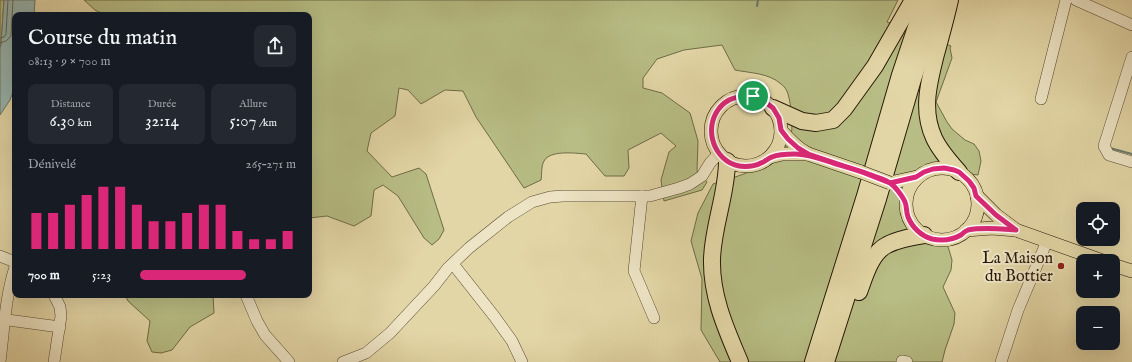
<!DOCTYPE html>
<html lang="fr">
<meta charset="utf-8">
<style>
body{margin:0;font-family:"IM FELL English",serif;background:#242831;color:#f1f3f6;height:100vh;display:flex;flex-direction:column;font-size:15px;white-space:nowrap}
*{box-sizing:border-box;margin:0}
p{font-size:13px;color:#9ea1a6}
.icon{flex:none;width:22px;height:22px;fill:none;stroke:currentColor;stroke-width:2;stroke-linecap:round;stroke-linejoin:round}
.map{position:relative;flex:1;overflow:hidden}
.panel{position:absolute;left:12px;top:12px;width:300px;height:286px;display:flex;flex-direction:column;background:#171b24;border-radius:8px;box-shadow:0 4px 16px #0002}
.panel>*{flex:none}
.buttons{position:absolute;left:1076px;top:202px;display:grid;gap:8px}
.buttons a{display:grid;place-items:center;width:44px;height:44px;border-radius:8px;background:#171b24;box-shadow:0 4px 16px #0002;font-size:20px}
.pin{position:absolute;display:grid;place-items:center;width:34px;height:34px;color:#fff;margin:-17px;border:2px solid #fff;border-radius:50%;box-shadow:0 1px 4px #0007}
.round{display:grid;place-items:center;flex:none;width:42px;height:42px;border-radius:8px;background:#242831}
.head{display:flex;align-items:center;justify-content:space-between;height:68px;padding:0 16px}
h1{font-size:22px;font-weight:600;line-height:30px}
.figures{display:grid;grid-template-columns:repeat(3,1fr);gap:6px;height:68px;padding:4px 16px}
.figures div{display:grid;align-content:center;border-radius:8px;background:#242831;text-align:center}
.figures b{font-size:17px;font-weight:600}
.figures small{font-size:11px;font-weight:400}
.figures p{font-size:11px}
.chart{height:112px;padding:8px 16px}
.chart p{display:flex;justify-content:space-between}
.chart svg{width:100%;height:72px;margin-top:4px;stroke:#db2777;stroke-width:6}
ul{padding:0 16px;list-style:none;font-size:13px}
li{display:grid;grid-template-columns:64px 48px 1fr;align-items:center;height:30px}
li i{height:10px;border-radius:5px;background:#db2777}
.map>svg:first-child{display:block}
.green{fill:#b7bd84;stroke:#6e6b46}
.water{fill:#98b7b1;stroke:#6a786d}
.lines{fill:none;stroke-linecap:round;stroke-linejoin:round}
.shore{stroke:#5f685c;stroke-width:1}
.stream{stroke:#6a786d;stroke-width:2}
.minor-casing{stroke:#55482f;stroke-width:12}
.major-casing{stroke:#261907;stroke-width:14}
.highway-casing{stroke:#261907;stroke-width:18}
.minor{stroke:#ede4c5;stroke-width:11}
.major{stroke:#e3d6a6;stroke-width:13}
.highway{stroke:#e3d6a6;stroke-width:16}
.major-bridge-casing{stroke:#261907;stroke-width:14;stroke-linecap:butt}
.major-bridge{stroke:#e3d6a6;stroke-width:13}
.route-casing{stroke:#fff;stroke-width:8}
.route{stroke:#db2777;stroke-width:5}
.poi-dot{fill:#8f2418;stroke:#ede4c5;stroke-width:1.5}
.labels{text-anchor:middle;stroke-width:4;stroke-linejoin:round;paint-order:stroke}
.poi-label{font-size:16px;fill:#261907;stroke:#ede4c5;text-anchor:end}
</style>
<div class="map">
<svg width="1132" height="362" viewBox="0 0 1132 362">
<rect width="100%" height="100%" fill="#e3d6a6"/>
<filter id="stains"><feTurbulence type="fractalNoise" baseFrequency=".005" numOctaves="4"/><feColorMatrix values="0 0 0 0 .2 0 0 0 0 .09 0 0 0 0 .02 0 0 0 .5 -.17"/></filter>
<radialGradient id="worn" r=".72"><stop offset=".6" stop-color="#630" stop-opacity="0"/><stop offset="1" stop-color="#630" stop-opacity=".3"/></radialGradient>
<g class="green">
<polygon points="0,0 4,0 1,45 0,48"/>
<path d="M 84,0 L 898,0 L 887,22 L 951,46 L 950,48 L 952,58 L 936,102 L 947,122 L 952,129 L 965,140 L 974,144 L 979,151 L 981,161 L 978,175 C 972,174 965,174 959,172 C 951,170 944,167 935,169 C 894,174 896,241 946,240 L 952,260 L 951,270 L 943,287 L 955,313 L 954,324 L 945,350 L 942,362 L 720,362 L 701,330 L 702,279 L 691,241 L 698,213 L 713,184 C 734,177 760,171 777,156 C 781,153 788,143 790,139 C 794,131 791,103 788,94 C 787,90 784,86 781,84 C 769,73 750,73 735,70 L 722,45 L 684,50 L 657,59 L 643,78 L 643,88 L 662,93 L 690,113 L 698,141 L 697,171 L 707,182 L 702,190 L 664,201 L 661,180 L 669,152 L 676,146 L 661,133 L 628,150 L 629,168 L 624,176 L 605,176 L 586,154 C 574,153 550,150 544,161 C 541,166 542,175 541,180 L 524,188 L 476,117 L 463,91 L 445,90 L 421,104 L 408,90 L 399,88 L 395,116 L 371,133 L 367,151 L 392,177 L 419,168 L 426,174 L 444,230 L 439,239 L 432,245 L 424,238 L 398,196 L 383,185 L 374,190 L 371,216 L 354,226 L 327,216 L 309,218 L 309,15 L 105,15 L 95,10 Z"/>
<polygon points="125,295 213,295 214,313 190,327 172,350 161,353 152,352 147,341 150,321 128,301"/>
</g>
<polygon class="water" points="4,0 35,0 34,15 15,15 15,86 10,100 0,115 0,48 1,45"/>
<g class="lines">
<g class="shore">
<polyline points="0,38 4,37 6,34 8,0"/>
<polyline points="0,43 6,41 11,36 13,0"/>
</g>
<g class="stream">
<polyline points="757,6 758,0"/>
<polyline points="1110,148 1132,154"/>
</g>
<g class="minor-casing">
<g id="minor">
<polyline points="1076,0 1132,25"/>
<polyline points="1132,57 1104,146 1109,155 1132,162"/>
<polyline points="1041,99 1066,0"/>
<polyline points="642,196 634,271 654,318"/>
<polyline points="0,256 15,262"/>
<polyline points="453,264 494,316 512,341 522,362"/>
<polyline points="54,295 60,307 61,316 54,362"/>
<polyline points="246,295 257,321 265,335 289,362"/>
<polyline points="0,319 60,327"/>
<polyline points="902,361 907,362"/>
<path d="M 0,362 C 4,330 5,298 15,267"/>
<polyline points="343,362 366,353 390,333 434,286 448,268 469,248 508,217 532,202 550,197 563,196 650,196 679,188 690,184 702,176 710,163 719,153"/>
<polyline points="1001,362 1018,310 1047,241"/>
</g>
</g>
<g class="major-casing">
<g id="major">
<circle cx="746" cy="131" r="35"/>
<path d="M 781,130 C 789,140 797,148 808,154"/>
<polyline points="770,157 782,154 808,154 861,172"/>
<circle cx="942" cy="204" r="36"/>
<polyline points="890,183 917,177"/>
<polyline points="977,196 996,215 1016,230"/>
<polyline points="966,230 992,228 1016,230 1103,261"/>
<polyline points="1113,265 1132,271"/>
</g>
</g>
<g class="highway-casing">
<g id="highway">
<path d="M 950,0 C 946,18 941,36 936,54 C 929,82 921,110 934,138 C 940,151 950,162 959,172"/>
<polyline points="773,108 802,121 816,123 833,120 844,109 875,66 913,0"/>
<path d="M 727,161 C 727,194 713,225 712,259 C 711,296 726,329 740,362"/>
<path d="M 859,292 C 865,276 871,253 887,245 C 898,239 911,237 924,235"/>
<polyline points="813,362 865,196 900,75 925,0"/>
<polyline points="826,362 878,199 913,79 938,0"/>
</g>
</g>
<use href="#minor" class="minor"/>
<use href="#major" class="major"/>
<use href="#highway" class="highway"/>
<g class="major-bridge-casing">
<polyline id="major-bridge" points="861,172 890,183"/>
</g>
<use href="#major-bridge" class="major-bridge"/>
</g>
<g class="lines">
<g class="route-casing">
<path id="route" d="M 753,96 C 745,96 737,96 729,100 C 706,113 706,146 727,161 C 737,168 751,168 761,163 C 765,162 768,158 772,157 C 779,154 787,154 795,154 C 809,154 821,159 833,163 C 847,167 860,171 874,176 C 879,178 886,180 890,183 C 895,186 903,197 905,202 C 907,206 906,212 908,217 C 912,227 921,236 932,239 C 941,241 952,240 961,235 C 963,233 965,231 968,230 C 984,227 1001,229 1016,230 L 996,215 L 976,196 L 974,188 L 969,181 L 959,172 L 954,170 L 944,168 L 933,169 L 924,172 L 916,177 L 890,183 L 862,172 L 808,154 L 798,148 L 788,139 L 781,130 L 779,118 L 773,108 L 764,101 L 753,96"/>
</g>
<use href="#route" class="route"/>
</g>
<circle class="poi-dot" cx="1061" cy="266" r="4"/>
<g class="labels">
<g class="poi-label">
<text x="1053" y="263">La Maison<tspan x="1053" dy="18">du Bottier</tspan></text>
</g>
</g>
<rect width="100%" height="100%" filter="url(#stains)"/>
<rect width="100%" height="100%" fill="url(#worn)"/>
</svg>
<div class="buttons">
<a><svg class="icon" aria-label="locate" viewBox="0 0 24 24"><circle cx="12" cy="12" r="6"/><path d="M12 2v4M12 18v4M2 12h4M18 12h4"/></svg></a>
<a>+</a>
<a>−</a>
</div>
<div class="pin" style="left:753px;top:96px;background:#1e9e55"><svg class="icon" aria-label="arrive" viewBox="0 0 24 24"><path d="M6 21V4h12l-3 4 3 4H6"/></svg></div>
<section class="panel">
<div class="head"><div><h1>Course du matin</h1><p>08:13 · 9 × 700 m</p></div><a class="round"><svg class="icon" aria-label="share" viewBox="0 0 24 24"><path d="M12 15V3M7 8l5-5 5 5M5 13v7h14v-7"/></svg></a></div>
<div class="figures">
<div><p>Distance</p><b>6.30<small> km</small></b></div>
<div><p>Durée</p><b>32:14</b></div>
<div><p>Allure</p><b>5:07<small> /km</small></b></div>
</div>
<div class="chart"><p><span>Dénivelé</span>265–271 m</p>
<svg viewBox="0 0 160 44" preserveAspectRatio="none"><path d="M5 44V22M15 44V22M25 44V17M35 44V11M45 44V6M55 44V6M65 44V17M75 44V27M85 44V27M95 44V22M105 44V17M115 44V17M125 44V33M135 44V38M145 44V38M155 44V33"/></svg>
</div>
<ul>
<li><b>700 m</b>5:23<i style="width:68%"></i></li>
</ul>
</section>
</div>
